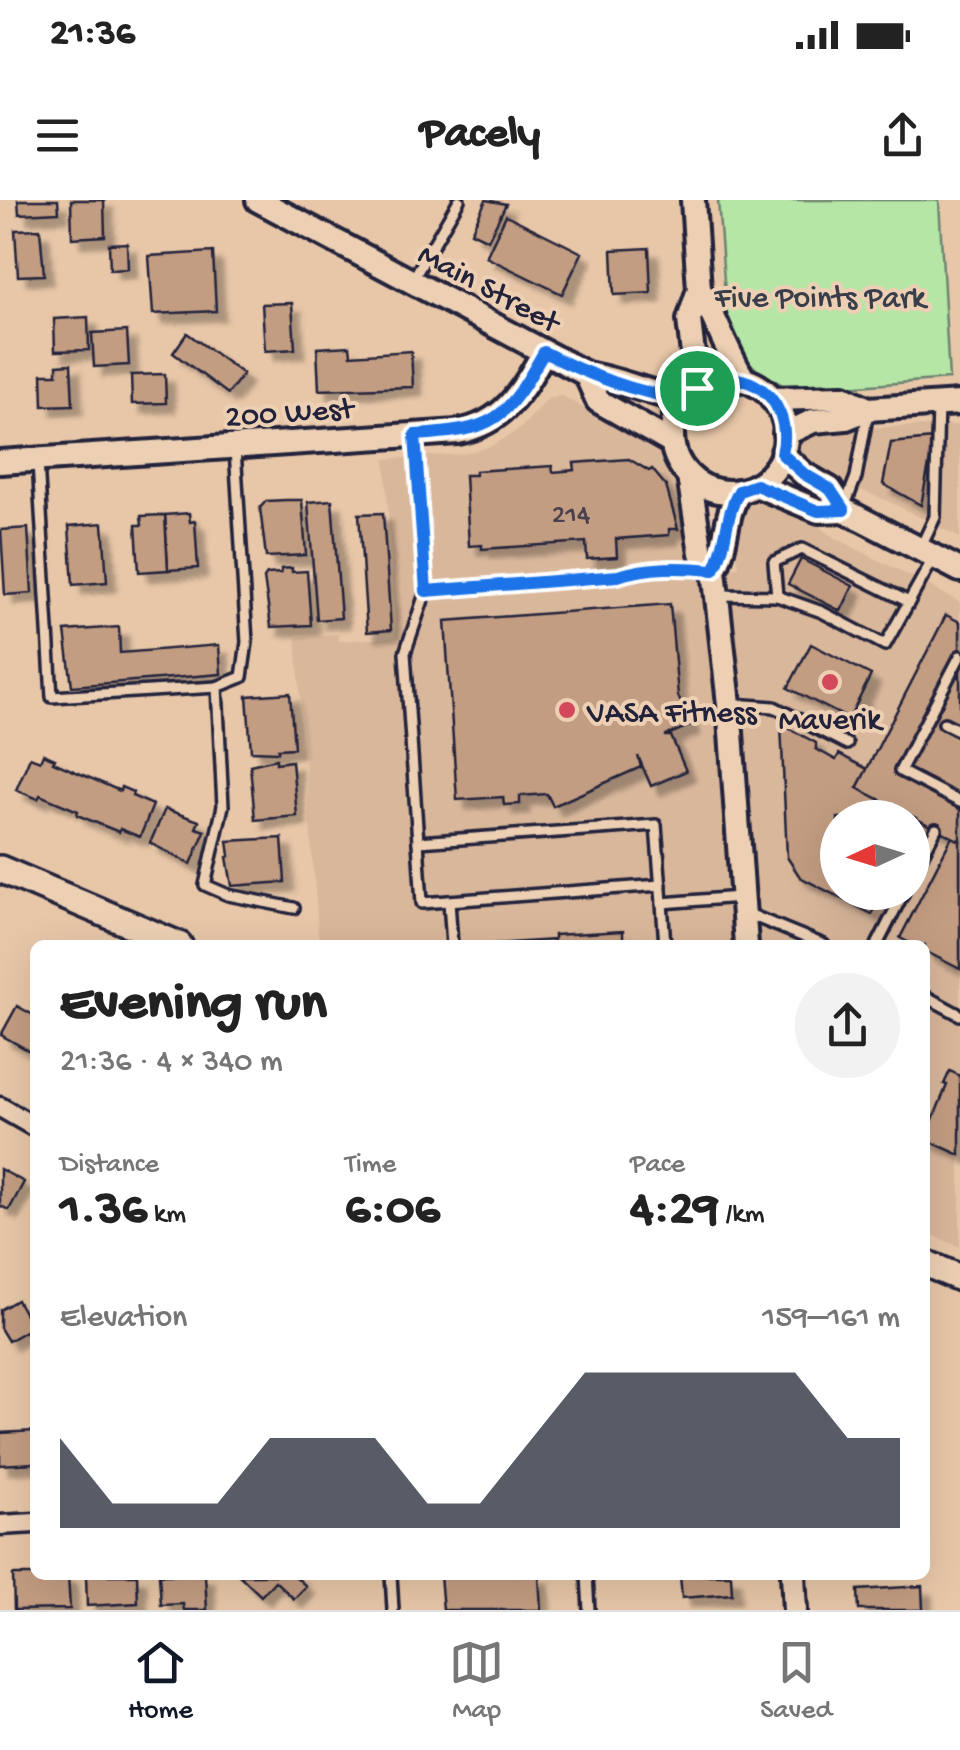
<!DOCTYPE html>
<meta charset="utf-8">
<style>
body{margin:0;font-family:"Gochi Hand",sans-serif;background:#f2f2f2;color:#222;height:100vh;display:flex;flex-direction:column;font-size:38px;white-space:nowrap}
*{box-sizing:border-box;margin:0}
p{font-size:32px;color:#767676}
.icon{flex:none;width:55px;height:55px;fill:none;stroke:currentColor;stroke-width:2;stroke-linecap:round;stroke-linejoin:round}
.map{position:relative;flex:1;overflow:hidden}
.sheet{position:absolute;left:30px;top:740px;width:900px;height:640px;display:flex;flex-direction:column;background:#fff;border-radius:15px;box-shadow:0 10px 40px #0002}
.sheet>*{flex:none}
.needle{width:65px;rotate:266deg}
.tools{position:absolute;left:820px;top:600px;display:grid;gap:20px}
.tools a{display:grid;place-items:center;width:110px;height:110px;border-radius:50%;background:#fff;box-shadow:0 10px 40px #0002;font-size:50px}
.pin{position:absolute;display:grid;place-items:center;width:85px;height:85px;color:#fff;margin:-42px;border:5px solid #fff;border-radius:50%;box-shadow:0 2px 10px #0007}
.round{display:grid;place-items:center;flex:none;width:105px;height:105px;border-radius:52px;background:#f2f2f2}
.headline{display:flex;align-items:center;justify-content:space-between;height:170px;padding:0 30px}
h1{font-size:55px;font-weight:800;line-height:75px}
.metrics{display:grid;grid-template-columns:repeat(3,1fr);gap:15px;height:170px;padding:10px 30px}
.metrics div{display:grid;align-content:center}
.metrics b{font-size:50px;font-weight:800}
.metrics small{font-size:28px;font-weight:400}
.metrics p{font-size:28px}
.chart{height:280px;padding:20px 30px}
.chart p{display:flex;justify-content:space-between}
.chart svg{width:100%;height:180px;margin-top:10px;fill:#111827;opacity:.7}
.status{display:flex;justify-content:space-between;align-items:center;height:70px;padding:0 50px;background:#fff;direction:ltr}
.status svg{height:28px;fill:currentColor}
header{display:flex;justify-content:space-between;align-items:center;height:130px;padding:0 30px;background:#fff;font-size:45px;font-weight:800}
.tab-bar{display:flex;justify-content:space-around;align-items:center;height:140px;border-top:2px solid #e0e0e0;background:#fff;font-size:28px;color:#767676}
.tab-bar a{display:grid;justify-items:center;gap:5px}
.tab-bar .current{color:#111827}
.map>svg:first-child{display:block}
.built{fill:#d9b79b;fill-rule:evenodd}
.green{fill:#b5e6a5;stroke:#6c8470;stroke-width:2.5}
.building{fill:#c39d82;stroke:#22223b;stroke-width:2.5;filter:url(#shadow)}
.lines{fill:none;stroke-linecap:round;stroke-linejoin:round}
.service-casing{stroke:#22223b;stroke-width:16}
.minor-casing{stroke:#22223b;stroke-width:25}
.tertiary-casing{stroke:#22223b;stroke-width:30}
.secondary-casing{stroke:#22223b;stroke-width:32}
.service{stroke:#edd0b4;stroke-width:9}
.minor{stroke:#edd0b4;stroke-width:18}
.tertiary{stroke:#edd0b4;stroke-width:22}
.secondary{stroke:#edd0b4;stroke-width:25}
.route-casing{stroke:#fff;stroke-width:20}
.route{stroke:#1a73e8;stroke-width:12}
.poi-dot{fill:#d1495b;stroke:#edd0b4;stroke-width:4}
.labels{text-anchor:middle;stroke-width:8;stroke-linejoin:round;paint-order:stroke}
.number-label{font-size:28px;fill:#4a414d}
.street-label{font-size:32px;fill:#22223b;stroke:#edd0b4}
.park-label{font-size:32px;fill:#383f4b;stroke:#edd0b4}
.poi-label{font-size:32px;fill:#22223b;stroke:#edd0b4;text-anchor:start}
</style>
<div class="status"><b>21:36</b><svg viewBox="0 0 49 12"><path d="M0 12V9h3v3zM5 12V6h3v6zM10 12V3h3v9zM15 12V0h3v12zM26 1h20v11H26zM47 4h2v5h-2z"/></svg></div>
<header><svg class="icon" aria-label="menu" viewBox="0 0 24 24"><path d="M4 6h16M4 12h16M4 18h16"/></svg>Pacely<svg class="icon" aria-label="share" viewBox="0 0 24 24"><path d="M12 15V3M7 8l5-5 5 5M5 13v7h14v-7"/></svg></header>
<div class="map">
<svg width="960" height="1410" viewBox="0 0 960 1410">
<defs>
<filter id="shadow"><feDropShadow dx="9" dy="9" stdDeviation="2.5" flood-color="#0004"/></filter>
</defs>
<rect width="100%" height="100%" fill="#e8c7a8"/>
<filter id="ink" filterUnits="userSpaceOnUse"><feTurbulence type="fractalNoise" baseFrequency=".01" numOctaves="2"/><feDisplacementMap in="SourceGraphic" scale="20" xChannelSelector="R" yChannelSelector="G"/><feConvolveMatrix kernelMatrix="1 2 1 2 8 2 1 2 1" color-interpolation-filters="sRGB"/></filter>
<g filter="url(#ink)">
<g class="built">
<path d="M 560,195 L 659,248 L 683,299 L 690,325 L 692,370 L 739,367 L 733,334 L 742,310 L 750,303 L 767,299 L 806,316 L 832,336 L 960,402 L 960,1047 L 925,1032 L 925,745 L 319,745 L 296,437 L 338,434 L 339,441 L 396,437 L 385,259 L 463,254 L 492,246 L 521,228 L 547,199 ZM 838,618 L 912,618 L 912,692 L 838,692 Z"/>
<polygon points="960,225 960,338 888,301 817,272 800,256 799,246 805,236 824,229"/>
</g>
<polygon class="green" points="718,0 939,0 949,179 793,191 757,170 742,154 727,121"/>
<g class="building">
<polygon points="18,0 58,0 59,12 19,14"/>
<polygon points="71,0 104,0 105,36 72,38"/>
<polygon points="486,0 506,4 488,40 471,32"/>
<polygon points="506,15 582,53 562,94 486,57"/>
<polygon points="40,29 44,75 18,76 15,30"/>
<polygon points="127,43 128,69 110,70 109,44"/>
<polygon points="649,48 651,93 614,95 612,50"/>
<polygon points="213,52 216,111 153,114 149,56"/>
<polygon points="292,103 295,149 265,151 262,104"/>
<polygon points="88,117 89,150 55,151 54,119"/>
<polygon points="127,131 129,165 94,167 92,133"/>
<polygon points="187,133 243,174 228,194 173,153"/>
<polygon points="350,146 351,155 411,151 413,187 319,190 317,148"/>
<polygon points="71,164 73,205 43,206 42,174 57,174 57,165"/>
<polygon points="165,174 166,203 132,204 131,175"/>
<polygon points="934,239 921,305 883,284 891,243"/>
<polygon points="629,259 649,271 652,269 666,286 678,329 669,329 669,335 616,339 617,357 587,359 586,342 482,349 482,345 469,346 465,275 475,275 475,271 552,266 553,272 575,270 574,263"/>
<polygon points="286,300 302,300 306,355 266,357 260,308 266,301"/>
<polygon points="332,300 341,418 317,420 308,302"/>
<polygon points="189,313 190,322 195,321 198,368 168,370 165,315"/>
<polygon points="383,313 391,430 367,432 359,314"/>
<polygon points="165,315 168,370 139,372 136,325 142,325 141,316"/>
<polygon points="103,323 107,382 73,385 69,326"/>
<polygon points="28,328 32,393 5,395 1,330"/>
<polygon points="801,359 853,386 841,411 788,384"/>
<polygon points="292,368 292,372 307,371 311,425 271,427 264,378 267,374 281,373 281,369"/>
<polygon points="670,404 678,496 691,525 665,536 671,536 686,571 651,586 638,556 641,567 553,606 547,594 520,596 520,604 504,605 503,597 457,600 445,421"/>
<polygon points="946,415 960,422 960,641 857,588"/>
<polygon points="119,427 120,453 219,445 221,474 72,486 65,431"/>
<polygon points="811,444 871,475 849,519 788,488"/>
<polygon points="290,493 294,548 278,549 278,552 251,551 247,496"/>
<polygon points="781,524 816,543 816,549 836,560 839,554 867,569 857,588 916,618 912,624 912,618 838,618 838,692 884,692 872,714 800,677 787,657"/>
<polygon points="43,554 55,559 53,562 120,591 121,587 133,592 132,596 153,605 140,637 120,629 119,632 77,615 78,611 40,595 38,599 16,590 30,557 40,561"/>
<polygon points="276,559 276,563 292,561 297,616 255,620 250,565"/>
<polygon points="165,609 199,621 196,628 205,631 191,664 150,643"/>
<polygon points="952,637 960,641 960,769 925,751 925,745 914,745 900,738"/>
<polygon points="282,638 285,682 232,686 227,657 230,656 228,641"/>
<polygon points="623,731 623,745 480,745 554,740 554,735"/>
<polygon points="17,806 35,816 35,854 1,835"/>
<polygon points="950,871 960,876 960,955 925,939 947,885 944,884"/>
<polygon points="0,969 24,982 9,1010 0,1006"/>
<polygon points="17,1100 32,1127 8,1141 0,1128 0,1110"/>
<polygon points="35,1231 35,1263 0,1265 0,1233"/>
<polygon points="13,1375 68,1375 70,1409 14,1410"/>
<polygon points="86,1375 137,1375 138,1403 87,1406"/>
<polygon points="159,1375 205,1375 207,1410 184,1410 183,1404 161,1405"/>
<polygon points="239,1375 298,1375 296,1377 306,1386 294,1399 275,1381 261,1396"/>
<polygon points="440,1375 539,1375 541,1410 443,1410"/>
<polygon points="680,1375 731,1375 732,1394 682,1398"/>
<polygon points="922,1386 923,1410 859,1410 858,1390"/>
</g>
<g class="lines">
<g class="service-casing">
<g id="service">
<polyline points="413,79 459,0"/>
<polyline points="415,236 426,391 405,453 418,642 656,625 662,703 740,697"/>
<polyline points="38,262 52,497 217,487 242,477 247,442 235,249"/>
<polyline points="844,308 856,277 868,212"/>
<polyline points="921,347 935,317 938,205"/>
<path d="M 426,391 L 618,376 C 646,367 677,366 707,369"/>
<polyline points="720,395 777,396 822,412 885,445 933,359"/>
<polyline points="777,396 774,362 802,349 909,402"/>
<polyline points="960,456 900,571 960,602"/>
<polyline points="217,487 223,606 205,685 228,695 294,708"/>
<polyline points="732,504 774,507 847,544"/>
<polyline points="944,523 960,531"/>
<polyline points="418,642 422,703 661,685"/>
<polyline points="912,675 936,629"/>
<polyline points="449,701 452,745"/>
<polyline points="662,703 665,745"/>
<polyline points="746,713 824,745"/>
<polyline points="877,745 904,692"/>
<polyline points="925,796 960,815"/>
<polyline points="391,1375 393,1410"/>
<polyline points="587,1375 589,1410"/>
</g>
</g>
<g class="minor-casing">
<g id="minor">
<polyline points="0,907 35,927"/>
<polyline points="0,1325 35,1323"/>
</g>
</g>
<g class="tertiary-casing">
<g id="tertiary">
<path d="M 258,0 L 586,174 C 619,179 650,194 684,200"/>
<polyline points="693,0 699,89 689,120 697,188"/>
<path d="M 699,89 C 716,119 726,150 744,180"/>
<polyline points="586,174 598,201 672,243"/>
<circle cx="729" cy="235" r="57"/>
<polyline points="772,199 843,197 868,209"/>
<polyline points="785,234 813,221 846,218 868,209 960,203"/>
<polyline points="782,254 804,274 830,289 844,310 960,370"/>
<path d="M 0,262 L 458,232 C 505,223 522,191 544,152"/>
<polyline points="689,276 701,353 714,370 729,504 746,745"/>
<polyline points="756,285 819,311 844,310"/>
<path d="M 714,370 C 729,343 723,319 739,291"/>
<polyline points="793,1375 795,1410"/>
</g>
</g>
<g class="secondary-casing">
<g id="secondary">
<polyline points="0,669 179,745"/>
<polyline points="925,1063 960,1078"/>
</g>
</g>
<use href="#service" class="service"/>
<use href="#minor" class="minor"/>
<use href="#tertiary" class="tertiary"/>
<use href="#secondary" class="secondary"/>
</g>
</g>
<g class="lines" filter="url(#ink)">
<g class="route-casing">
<path id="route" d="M 544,152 C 587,175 636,192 684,200 C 729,152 797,191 782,254 L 804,274 L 830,289 L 844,310 L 818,311 L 756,285 L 739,291 C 724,318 728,344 714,370 C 682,367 649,366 618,376 L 426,391 L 415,235 C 496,230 505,221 544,152 Z"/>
</g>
<use href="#route" class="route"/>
</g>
<g class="poi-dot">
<circle cx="830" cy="482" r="10"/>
<circle cx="567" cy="510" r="10"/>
</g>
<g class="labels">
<g class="number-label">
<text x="571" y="322">214</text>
</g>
<g class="street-label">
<text transform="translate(490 86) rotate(28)" y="11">Main Street</text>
<text transform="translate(289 210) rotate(-4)" y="11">200 West</text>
</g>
<g class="park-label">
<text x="820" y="106">Five Points Park</text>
</g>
<g class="poi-label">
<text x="587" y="521">VASA Fitness</text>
<text x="830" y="528" text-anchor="middle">Maverik</text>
</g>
</g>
</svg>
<div class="tools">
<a><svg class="needle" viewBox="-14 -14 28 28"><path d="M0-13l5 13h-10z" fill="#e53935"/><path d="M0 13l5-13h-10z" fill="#767676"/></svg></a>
</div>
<div class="pin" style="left:697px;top:188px;background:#1e9e55"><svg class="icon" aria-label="arrive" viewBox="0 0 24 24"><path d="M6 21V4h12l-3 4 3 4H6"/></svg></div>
<section class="sheet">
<div class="headline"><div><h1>Evening run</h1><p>21:36 · 4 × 340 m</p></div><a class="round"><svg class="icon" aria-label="share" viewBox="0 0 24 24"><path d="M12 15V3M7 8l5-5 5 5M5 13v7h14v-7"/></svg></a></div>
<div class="metrics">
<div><p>Distance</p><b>1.36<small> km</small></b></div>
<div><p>Time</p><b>6:06</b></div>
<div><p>Pace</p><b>4:29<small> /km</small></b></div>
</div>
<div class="chart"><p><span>Elevation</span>159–161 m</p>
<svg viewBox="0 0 160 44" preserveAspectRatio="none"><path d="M0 44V22L10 38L20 38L30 38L40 22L50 22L60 22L70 38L80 38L90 22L100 6L110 6L120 6L130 6L140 6L150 22L160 22V44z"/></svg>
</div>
</section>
</div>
<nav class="tab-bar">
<a class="current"><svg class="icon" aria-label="home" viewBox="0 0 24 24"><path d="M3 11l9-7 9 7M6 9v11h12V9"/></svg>Home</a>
<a><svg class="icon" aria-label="map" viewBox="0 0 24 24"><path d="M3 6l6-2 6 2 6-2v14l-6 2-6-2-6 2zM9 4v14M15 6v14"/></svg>Map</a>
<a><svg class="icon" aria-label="saved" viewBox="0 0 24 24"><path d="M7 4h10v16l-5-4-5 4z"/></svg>Saved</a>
</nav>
